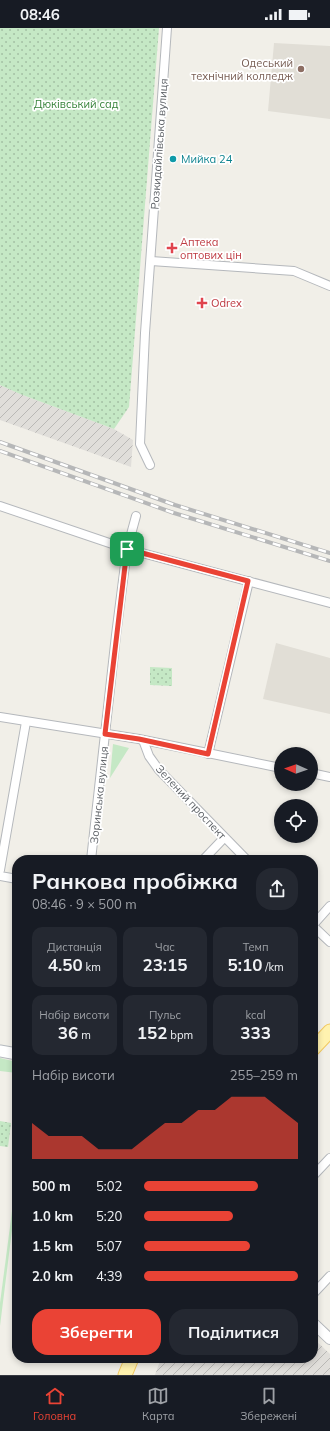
<!DOCTYPE html>
<html lang="uk">
<meta charset="utf-8">
<style>
body{margin:0;font-family:Mulish,sans-serif;background:#242831;color:#f1f3f6;height:100vh;display:flex;flex-direction:column;font-size:15px;white-space:nowrap}
*{box-sizing:border-box;margin:0}
p{font-size:13px;color:#9ea1a6}
.icon{flex:none;width:22px;height:22px;fill:none;stroke:currentColor;stroke-width:2;stroke-linecap:round;stroke-linejoin:round}
.map{position:relative;flex:1;overflow:hidden}
.drawer{position:absolute;left:12px;top:827px;width:306px;height:508px;display:flex;flex-direction:column;background:#171b24;border-radius:16px;box-shadow:0 2px 6px #0003}
.drawer>*{flex:none}
.needle{width:26px;rotate:272deg}
.buttons{position:absolute;left:274px;top:719px;display:grid;gap:8px}
.buttons a{display:grid;place-items:center;width:44px;height:44px;border-radius:50%;background:#171b24;box-shadow:0 2px 6px #0003;font-size:20px}
.pin{position:absolute;display:grid;place-items:center;width:34px;height:34px;color:#fff;margin:-17px;border-radius:8px;box-shadow:0 2px 6px #0006}
.round{display:grid;place-items:center;flex:none;width:42px;height:42px;border-radius:16px;background:#242831}
.head{display:flex;align-items:center;justify-content:space-between;height:68px;padding:0 20px}
h1{font-size:22px;font-weight:700;line-height:30px}
.metrics{display:grid;grid-template-columns:repeat(3,1fr);gap:6px;height:68px;padding:4px 20px}
.metrics div{display:grid;align-content:center;border-radius:10px;background:#242831;text-align:center}
.metrics b{font-size:17px;font-weight:700}
.metrics small{font-size:11px;font-weight:400}
.metrics p{font-size:11px}
.chart{height:112px;padding:8px 20px}
.chart p{display:flex;justify-content:space-between}
.chart svg{width:100%;height:72px;margin-top:4px;fill:#ea4335;opacity:.7}
.primary-button{display:flex;gap:8px;margin-top:auto;padding:8px 20px}
.primary-button a{flex:1;height:46px;border-radius:16px;background:#ea4335;color:#fff;font-size:16px;font-weight:700;line-height:46px;text-align:center}
.primary-button a+a{background:#242831;color:#f1f3f6}
ul{padding:0 20px;list-style:none;font-size:13px}
li{display:grid;grid-template-columns:64px 48px 1fr;align-items:center;height:30px}
li i{height:10px;border-radius:5px;background:#ea4335}
.status{display:flex;justify-content:space-between;align-items:center;height:28px;padding:0 20px;background:#171b24;direction:ltr}
.status svg{height:11px;fill:currentColor}
.menu{display:flex;justify-content:space-around;align-items:center;height:56px;border-top:1px solid #363941;background:#171b24;font-size:11px;color:#9ea1a6}
.menu a{display:grid;justify-items:center;gap:2px}
.menu .selected{color:#ea4335}
.map>svg:first-child{display:block}
.industrial{fill:url(#industrial-furrows)}
.education{fill:#e1ded6}
.grass{fill:#c5e8c5}
.park{fill:url(#park-dots)}
.lines{fill:none;stroke-linecap:round;stroke-linejoin:round}
.minor-casing{stroke:#b5b8bc;stroke-width:10}
.tertiary-casing{stroke:#b5b8bc;stroke-width:12}
.secondary-casing{stroke:#b6babf;stroke-width:13}
.primary-casing{stroke:#f2c960;stroke-width:15}
.minor{stroke:#fff;stroke-width:8}
.tertiary{stroke:#fff;stroke-width:10}
.secondary{stroke:#fff;stroke-width:11}
.primary{stroke:#fff2af;stroke-width:13}
.rail-casing{stroke:#b6b7b8;stroke-width:4}
.rail{stroke:#fff;stroke-width:2.5;stroke-dasharray:8;stroke-linecap:butt}
.route-casing{stroke:#fff;stroke-width:8}
.route{stroke:#ea4335;stroke-width:5}
.education-dot{fill:#8d6e63;stroke:#fff;stroke-width:1.5}
.culture-dot{fill:#0f9aa8;stroke:#fff;stroke-width:1.5}
.health-dot{fill:#e0444e;stroke:#fff;stroke-width:1.5}
.labels{text-anchor:middle;stroke-width:3.5;stroke-linejoin:round;paint-order:stroke}
.education-label{font-size:11px;fill:#785e54;stroke:#fff;text-anchor:end}
.park-label{font-size:11px;fill:#348238;stroke:#fff}
.street-label{font-size:11px;fill:#5f6368;stroke:#fff}
.culture-label{font-size:11px;fill:#0d838f;stroke:#fff;text-anchor:start}
.health-label{font-size:11px;fill:#be3a42;stroke:#fff;text-anchor:start}
</style>
<div class="status"><b>08:46</b><svg viewBox="0 0 49 12"><path d="M0 12V9h3v3zM5 12V6h3v6zM10 12V3h3v9zM15 12V0h3v12zM26 1h20v11H26zM47 4h2v5h-2z"/></svg></div>
<div class="map">
<svg width="330" height="1347" viewBox="0 0 330 1347">
<defs>
<pattern id="industrial-furrows" width="10" height="10" patternUnits="userSpaceOnUse"><rect width="10" height="10" fill="#e0deda"/><path d="M-1 1l2-2M0 10L10 0M9 11l2-2" fill="none" stroke="#b9b8b5"/></pattern>
<pattern id="park-dots" width="8" height="8" patternUnits="userSpaceOnUse"><rect width="8" height="8" fill="#c5e8c5"/><path d="M2 2h.1M6 6h.1" fill="none" stroke="#a3c0a4" stroke-width="1.8" stroke-linecap="round"/></pattern>
</defs>
<rect width="100%" height="100%" fill="#f1efe8"/>
<g class="industrial">
<polygon points="0,357 20,366 114,401 133,412 131,439 0,392"/>
<polygon points="313,1310 330,1326 330,1347 155,1347 161,1330 313,1330"/>
</g>
<g class="education">
<polygon points="274,15 330,18 330,91 268,83"/>
<polygon points="276,615 330,630 330,686 263,671"/>
</g>
<g class="grass">
<polygon points="113,716 129,720 110,750"/>
<polygon points="0,1030 17,1034 17,1045 0,1043"/>
<polygon points="17,1145 17,1162 0,1298 0,1275"/>
</g>
<g class="park">
<polygon points="0,0 159,0 129,379 114,401 20,366 0,357"/>
<polygon points="150,639 172,640 172,658 150,657"/>
<polygon points="0,1093 11,1095 8,1119 0,1118"/>
</g>
<g class="lines">
<g class="minor-casing">
<g id="minor">
<polyline points="151,233 294,243 330,258"/>
<polyline points="150,437 140,416 145,305 167,0"/>
<polyline points="0,478 127,521 330,575"/>
<polyline points="0,689 139,711 281,740"/>
<polyline points="143,712 149,728 159,742 247,832"/>
<polyline points="208,726 249,553"/>
<polyline points="311,745 330,749"/>
<polyline points="91,832 116,607 127,521 136,488"/>
<polyline points="203,832 224,810"/>
<polyline points="0,842 26,694"/>
<polyline points="0,848 17,851"/>
<polyline points="313,897 330,878"/>
<polyline points="313,898 330,914"/>
<polyline points="313,1148 330,1130"/>
<polyline points="313,1266 330,1248"/>
</g>
</g>
<g class="tertiary-casing">
<polyline id="tertiary" points="313,1295 330,1311"/>
</g>
<g class="secondary-casing">
<polyline id="secondary" points="0,1023 17,1026"/>
</g>
<g class="primary-casing">
<g id="primary">
<polyline points="313,1021 330,1003"/>
<polyline points="125,1347 132,1330"/>
</g>
</g>
<use href="#minor" class="minor"/>
<use href="#tertiary" class="tertiary"/>
<use href="#secondary" class="secondary"/>
<use href="#primary" class="primary"/>
<g class="rail-casing">
<g id="rail">
<polyline points="0,414 175,477 330,525"/>
<polyline points="0,423 174,485 330,533"/>
</g>
</g>
<use href="#rail" class="rail"/>
</g>
<g class="lines">
<g class="route-casing">
<polygon id="route" points="127,521 248,553 208,726 139,711 105,706"/>
</g>
<use href="#route" class="route"/>
</g>
<circle class="education-dot" cx="301" cy="41" r="4"/>
<circle class="culture-dot" cx="173" cy="131" r="4"/>
<g class="health-dot">
<path d="M170 214h4v4h4v4h-4v4h-4v-4h-4v-4h4z"/>
<path d="M200 269h4v4h4v4h-4v4h-4v-4h-4v-4h4z"/>
</g>
<g class="labels">
<g class="education-label">
<text x="293" y="39">Одеський<tspan x="293" dy="13">технічний колледж</tspan></text>
</g>
<g class="park-label">
<text x="76" y="80">Дюківський сад</text>
</g>
<g class="street-label">
<text transform="translate(159 116) rotate(-86)" y="4">Розкидайлівська вулиця</text>
<text transform="translate(99 767) rotate(-84)" y="4">Зоринська вулиця</text>
<text transform="translate(191 774) rotate(47)" y="4">Зелений проспект</text>
</g>
<g class="culture-label">
<text x="181" y="135">Мийка 24</text>
</g>
<g class="health-label">
<text x="180" y="218">Аптека<tspan x="180" dy="13">оптових цін</tspan></text>
<text x="211" y="279">Odrex</text>
</g>
</g>
</svg>
<div class="buttons">
<a><svg class="needle" viewBox="-14 -14 28 28"><path d="M0-13l5 13h-10z" fill="#e53935"/><path d="M0 13l5-13h-10z" fill="#9ea1a6"/></svg></a>
<a><svg class="icon" aria-label="locate" viewBox="0 0 24 24"><circle cx="12" cy="12" r="6"/><path d="M12 2v4M12 18v4M2 12h4M18 12h4"/></svg></a>
</div>
<div class="pin" style="left:127px;top:521px;background:#1e9e55"><svg class="icon" aria-label="arrive" viewBox="0 0 24 24"><path d="M6 21V4h12l-3 4 3 4H6"/></svg></div>
<section class="drawer">
<div class="head"><div><h1>Ранкова пробіжка</h1><p>08:46 · 9 × 500 m</p></div><a class="round"><svg class="icon" aria-label="share" viewBox="0 0 24 24"><path d="M12 15V3M7 8l5-5 5 5M5 13v7h14v-7"/></svg></a></div>
<div class="metrics">
<div><p>Дистанція</p><b>4.50<small> km</small></b></div>
<div><p>Час</p><b>23:15</b></div>
<div><p>Темп</p><b>5:10<small> /km</small></b></div>
</div>
<div class="metrics">
<div><p>Набір висоти</p><b>36<small> m</small></b></div>
<div><p>Пульс</p><b>152<small> bpm</small></b></div>
<div><p>kcal</p><b>333</b></div>
</div>
<div class="chart"><p><span>Набір висоти</span>255–259 m</p>
<svg viewBox="0 0 160 44" preserveAspectRatio="none"><path d="M0 44V22L10 30L20 30L30 30L40 38L50 38L60 38L70 30L80 22L90 22L100 14L110 14L120 6L130 6L140 6L150 14L160 22V44z"/></svg>
</div>
<ul>
<li><b>500 m</b>5:02<i style="width:74%"></i></li>
<li><b>1.0 km</b>5:20<i style="width:58%"></i></li>
<li><b>1.5 km</b>5:07<i style="width:69%"></i></li>
<li><b>2.0 km</b>4:39<i style="width:100%"></i></li>
</ul>
<div class="primary-button"><a>Зберегти</a><a>Поділитися</a></div>
</section>
</div>
<nav class="menu">
<a class="selected"><svg class="icon" aria-label="home" viewBox="0 0 24 24"><path d="M3 11l9-7 9 7M6 9v11h12V9"/></svg>Головна</a>
<a><svg class="icon" aria-label="map" viewBox="0 0 24 24"><path d="M3 6l6-2 6 2 6-2v14l-6 2-6-2-6 2zM9 4v14M15 6v14"/></svg>Карта</a>
<a><svg class="icon" aria-label="saved" viewBox="0 0 24 24"><path d="M7 4h10v16l-5-4-5 4z"/></svg>Збережені</a>
</nav>
